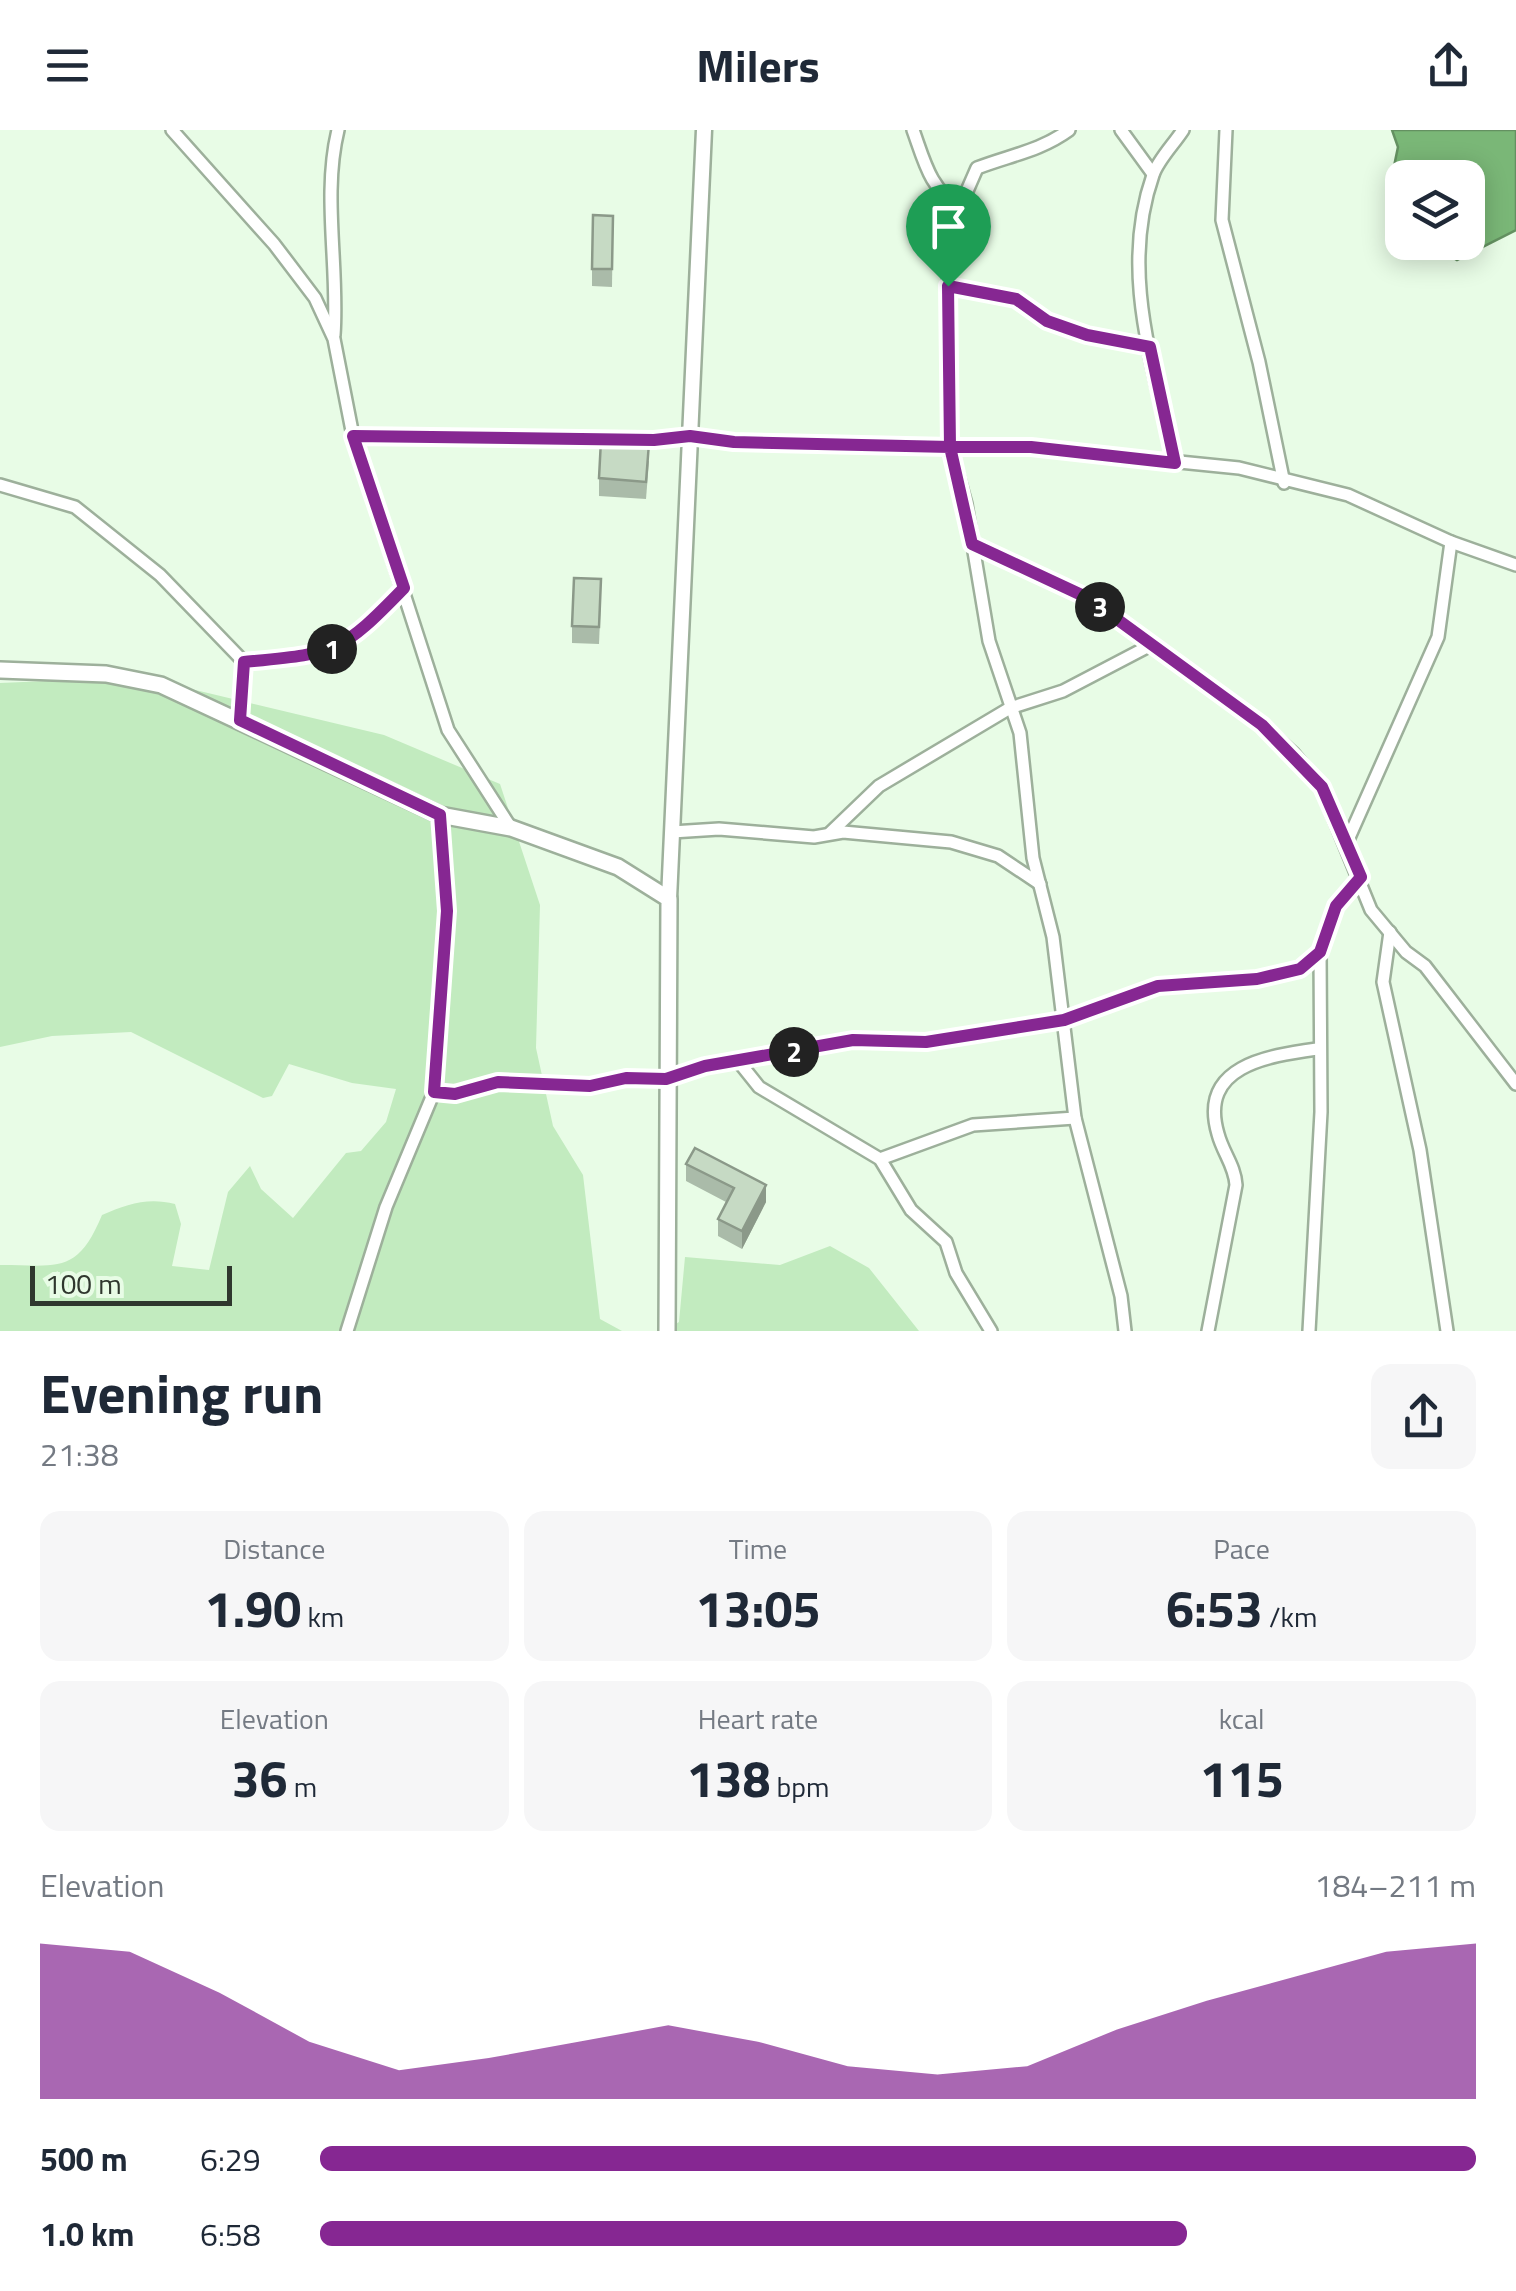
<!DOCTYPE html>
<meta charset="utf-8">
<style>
body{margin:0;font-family:"Titillium Web",sans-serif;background:#f6f6f7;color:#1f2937;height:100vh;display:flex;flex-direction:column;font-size:38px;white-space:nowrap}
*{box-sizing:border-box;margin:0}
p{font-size:32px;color:#747a83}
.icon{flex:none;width:55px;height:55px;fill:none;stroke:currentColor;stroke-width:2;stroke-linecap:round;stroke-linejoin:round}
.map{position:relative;height:1201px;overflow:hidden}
.side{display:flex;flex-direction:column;background:#fff;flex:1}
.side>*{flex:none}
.fabs{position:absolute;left:1385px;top:30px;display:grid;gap:20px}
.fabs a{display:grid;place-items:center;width:100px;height:100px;border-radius:20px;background:#fff;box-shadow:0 5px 25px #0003;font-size:50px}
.scale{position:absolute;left:30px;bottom:25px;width:202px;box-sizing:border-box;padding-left:10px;border:5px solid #2f372e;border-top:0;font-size:28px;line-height:35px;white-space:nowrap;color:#2f372e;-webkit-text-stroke:8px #e8fce6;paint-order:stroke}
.pin{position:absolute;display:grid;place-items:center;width:85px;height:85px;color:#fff;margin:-102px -42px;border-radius:50% 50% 50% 0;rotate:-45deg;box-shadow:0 0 10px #0007}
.pin .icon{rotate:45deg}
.km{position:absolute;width:50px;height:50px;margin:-25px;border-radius:50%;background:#222;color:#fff;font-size:28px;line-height:50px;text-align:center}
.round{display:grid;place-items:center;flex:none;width:105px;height:105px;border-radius:20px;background:#f6f6f7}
.head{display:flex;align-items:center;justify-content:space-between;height:170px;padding:0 40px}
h1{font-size:55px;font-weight:700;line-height:75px}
.figures{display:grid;grid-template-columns:repeat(3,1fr);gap:15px;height:170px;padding:10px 40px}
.figures div{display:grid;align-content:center;border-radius:20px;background:#f6f6f7;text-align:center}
.figures b{font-size:50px;font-weight:700}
.figures small{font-size:28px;font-weight:400}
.figures p{font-size:28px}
.chart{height:280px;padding:20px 40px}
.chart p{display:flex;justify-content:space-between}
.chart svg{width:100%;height:180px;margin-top:10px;fill:#862792;opacity:.7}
ul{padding:0 40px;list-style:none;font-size:32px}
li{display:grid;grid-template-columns:160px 120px 1fr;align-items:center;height:75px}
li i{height:25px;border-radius:12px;background:#862792}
header{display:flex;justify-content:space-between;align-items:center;height:130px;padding:0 40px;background:#fff;font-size:45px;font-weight:700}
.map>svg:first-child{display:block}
.green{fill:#c2ebbf}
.water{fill:#7ab777;stroke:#649161;stroke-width:2.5}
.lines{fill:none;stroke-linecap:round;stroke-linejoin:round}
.minor-casing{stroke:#9db09b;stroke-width:16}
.tertiary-casing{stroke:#9db09b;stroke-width:19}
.secondary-casing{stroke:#9db09b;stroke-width:20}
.minor{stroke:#fff;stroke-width:11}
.tertiary{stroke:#fff;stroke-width:14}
.secondary{stroke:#fff;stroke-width:15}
.wall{fill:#aabba9}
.shaded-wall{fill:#8b9989}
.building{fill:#c6dac4;stroke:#8b9989;stroke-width:2.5}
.route-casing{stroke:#fff;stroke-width:20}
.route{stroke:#862792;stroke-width:12}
</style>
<header><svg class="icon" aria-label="menu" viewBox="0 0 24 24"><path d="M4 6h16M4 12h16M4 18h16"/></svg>Milers<svg class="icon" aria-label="share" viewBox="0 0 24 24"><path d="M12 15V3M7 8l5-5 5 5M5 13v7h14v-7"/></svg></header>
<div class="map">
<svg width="1516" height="1201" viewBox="0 0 1516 1201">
<rect width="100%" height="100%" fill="#e8fce6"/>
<g class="green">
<path d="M 141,547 L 384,605 L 500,654 L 540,775 L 536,918 L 553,996 L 583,1045 L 600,1189 L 622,1201 L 0,1201 L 0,1135 C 58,1135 77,1145 102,1085 C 127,1074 148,1067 175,1074 L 181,1094 L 172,1136 L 209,1140 L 228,1062 L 250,1036 L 261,1059 L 293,1088 L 346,1023 L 361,1021 L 386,992 L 396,959 L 352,953 L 289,934 L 272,966 L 263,968 L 131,902 L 52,906 L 0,917 L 0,553 Z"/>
<polygon points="830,1116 869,1138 919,1201 664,1201 679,1192 685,1127 780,1135"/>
</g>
<polygon class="water" points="1392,0 1516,0 1516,100 1457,130 1430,114 1468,112 1468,48 1402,48 1402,61 1392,46 1398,17"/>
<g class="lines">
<g class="minor-casing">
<g id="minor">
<polyline points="172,0 274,114 315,168 334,209 353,306 448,600 511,698"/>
<path d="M 913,0 C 924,30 930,60 960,77"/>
<path d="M 1069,0 C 1040,21 1011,25 977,38 L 960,77 L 948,153 L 950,317 L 966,374 L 989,511 L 1020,603 L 1033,728 L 1053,807 L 1075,988 L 1121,1166 L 1125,1201"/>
<polyline points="1121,0 1153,44"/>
<polyline points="1226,0 1222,90 1259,232 1284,353"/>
<polyline points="948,156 1017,169 1047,191 1087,205 1150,217"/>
<path d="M 334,205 C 339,138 322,65 338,0"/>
<polyline points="353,306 654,310 690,306 734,312 1031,317 1239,338 1348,365 1451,412 1516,435"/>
<path d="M 1175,333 C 1154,236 1119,142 1153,45 C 1158,30 1174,14 1183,0"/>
<polyline points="0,355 75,377 160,445 244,532"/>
<polyline points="972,414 1088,468 1262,595 1294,624 1321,657 1371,780 1406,822 1425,836 1516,954"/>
<path d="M 240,590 L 244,532 C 336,523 339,525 404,458"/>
<polyline points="672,702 719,699 814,707 843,702 951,712 998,726 1040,754"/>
<polyline points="830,703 879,656 1010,578 1063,561 1151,515"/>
<polyline points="1347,712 1438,507 1451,412"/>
<polyline points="1390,802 1383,852 1420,1020 1447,1201"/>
<polyline points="739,932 759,957 880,1029 911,1080 946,1112 956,1143 991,1201"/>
<polyline points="434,962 455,964 498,952 589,956 626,948 666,949 705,937 853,910 927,912 1064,890 1158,856 1257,849 1300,839 1320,821"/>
<polyline points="880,1029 973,995 1075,988"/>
<polyline points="347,1201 386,1077 434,962 447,781 440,685"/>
<path d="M 1208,1201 L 1236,1055 C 1235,1036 1223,1023 1218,1004 C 1198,936 1267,926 1317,919"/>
<polyline points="1309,1201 1321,982 1320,821 1335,776 1361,747"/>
</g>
</g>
<g class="tertiary-casing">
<polyline id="tertiary" points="669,769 704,0"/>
</g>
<g class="secondary-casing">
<polyline id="secondary" points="0,540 106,544 161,555 440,685 511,698 618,737 669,769 667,1201"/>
</g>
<use href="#minor" class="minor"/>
<use href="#tertiary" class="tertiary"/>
<use href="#secondary" class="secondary"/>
</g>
<g class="wall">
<polygon points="613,86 612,157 592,156 592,139"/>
<polygon points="649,331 646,369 599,366 599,348"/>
<polygon points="601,467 599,514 572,513 572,496"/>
<polygon points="686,1034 766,1072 742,1119 718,1106 718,1089 726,1072 686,1051"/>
</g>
<polygon class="shaded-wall" points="766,1055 766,1072 742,1119 742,1101"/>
<g class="building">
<polygon points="593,85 613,86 612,139 592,139"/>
<polygon points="601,310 649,313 646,352 599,348"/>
<polygon points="574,448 601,449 599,497 572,496"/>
<polygon points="695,1018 766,1055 742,1101 718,1089 734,1058 686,1034"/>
</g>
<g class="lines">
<g class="route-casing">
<path id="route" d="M 948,156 L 950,317 L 734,312 L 690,306 L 654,310 L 353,306 L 404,458 C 339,525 336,523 244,532 L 240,590 L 440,685 L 447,781 L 434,962 L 455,964 L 498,952 L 590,956 L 626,948 L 666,949 L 705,936 L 853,910 L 926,912 L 1064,890 L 1158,856 L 1257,849 L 1300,839 L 1320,822 L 1336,776 L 1361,747 L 1322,657 L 1262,595 L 1088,468 L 972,414 L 950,317 L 1031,317 L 1175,333 L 1150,217 L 1087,205 L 1047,191 L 1016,169 L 948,156"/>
</g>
<use href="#route" class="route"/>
</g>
</svg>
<div class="fabs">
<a><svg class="icon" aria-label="layers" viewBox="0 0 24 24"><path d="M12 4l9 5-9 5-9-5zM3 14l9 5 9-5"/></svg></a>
</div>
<div class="scale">100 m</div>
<div class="pin" style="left:948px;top:156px;background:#1e9e55"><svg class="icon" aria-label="arrive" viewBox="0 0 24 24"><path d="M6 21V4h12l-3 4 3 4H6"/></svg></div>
<b class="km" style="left:332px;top:519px">1</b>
<b class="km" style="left:794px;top:922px">2</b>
<b class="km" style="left:1100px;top:477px">3</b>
</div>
<section class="side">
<div class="head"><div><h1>Evening run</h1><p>21:38</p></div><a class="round"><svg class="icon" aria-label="share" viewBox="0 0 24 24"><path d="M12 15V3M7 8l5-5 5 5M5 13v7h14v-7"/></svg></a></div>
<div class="figures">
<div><p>Distance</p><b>1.90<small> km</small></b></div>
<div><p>Time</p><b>13:05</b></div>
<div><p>Pace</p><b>6:53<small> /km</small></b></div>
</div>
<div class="figures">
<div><p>Elevation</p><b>36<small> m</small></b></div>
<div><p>Heart rate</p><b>138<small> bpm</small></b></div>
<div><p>kcal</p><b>115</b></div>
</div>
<div class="chart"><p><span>Elevation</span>184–211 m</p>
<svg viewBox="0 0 160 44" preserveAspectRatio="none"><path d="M0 44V6L10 8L20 18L30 30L40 37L50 34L60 30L70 26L80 30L90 36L100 38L110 36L120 27L130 20L140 14L150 8L160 6V44z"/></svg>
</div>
<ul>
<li><b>500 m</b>6:29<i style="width:100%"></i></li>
<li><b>1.0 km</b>6:58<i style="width:75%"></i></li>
</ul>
</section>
